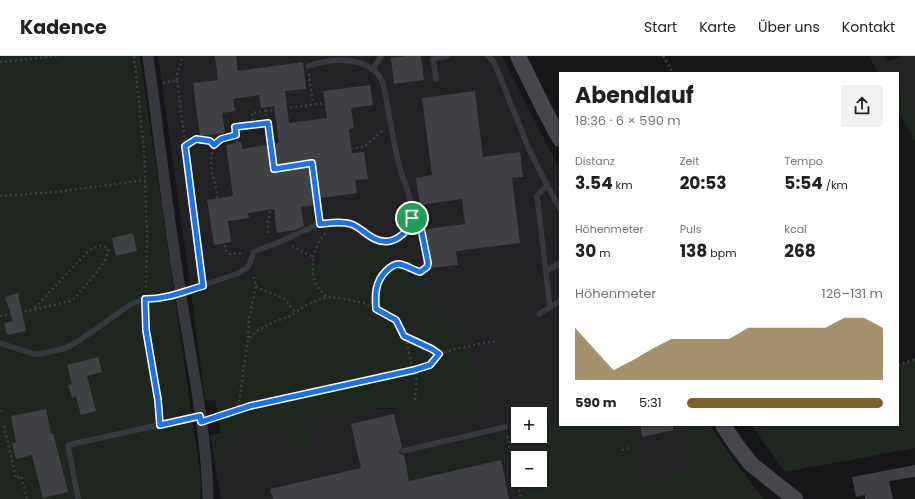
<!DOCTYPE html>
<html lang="de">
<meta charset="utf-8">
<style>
body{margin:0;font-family:Poppins,sans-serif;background:#f2f2f2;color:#202124;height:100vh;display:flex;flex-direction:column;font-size:15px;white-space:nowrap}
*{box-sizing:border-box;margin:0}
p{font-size:13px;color:#757577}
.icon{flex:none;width:22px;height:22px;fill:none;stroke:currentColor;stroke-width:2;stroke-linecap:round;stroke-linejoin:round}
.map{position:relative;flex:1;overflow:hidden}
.side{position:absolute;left:559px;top:16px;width:340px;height:354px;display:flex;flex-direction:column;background:#fff;border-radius:0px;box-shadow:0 1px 3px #0004}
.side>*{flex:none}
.tools{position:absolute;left:511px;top:351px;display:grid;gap:8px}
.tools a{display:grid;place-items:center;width:36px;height:36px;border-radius:0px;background:#fff;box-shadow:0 1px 3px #0004;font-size:20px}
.pin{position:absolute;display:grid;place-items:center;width:34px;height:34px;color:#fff;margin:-17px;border:2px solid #fff;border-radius:50%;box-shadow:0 1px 4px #0007}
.round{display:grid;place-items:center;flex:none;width:42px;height:42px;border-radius:0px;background:#f2f2f2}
.headline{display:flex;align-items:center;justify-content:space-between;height:68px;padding:0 16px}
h1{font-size:22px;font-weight:700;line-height:30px}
.stats{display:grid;grid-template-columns:repeat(3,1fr);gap:6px;height:68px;padding:4px 16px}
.stats div{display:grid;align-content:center}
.stats b{font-size:17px;font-weight:700}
.stats small{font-size:11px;font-weight:400}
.stats p{font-size:11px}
.chart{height:112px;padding:8px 16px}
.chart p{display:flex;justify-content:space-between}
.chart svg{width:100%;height:72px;margin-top:4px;fill:#7e622b;opacity:.7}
ul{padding:0 16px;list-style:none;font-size:13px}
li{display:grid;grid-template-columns:64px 48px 1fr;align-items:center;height:30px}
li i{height:10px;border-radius:5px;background:#7e622b}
header{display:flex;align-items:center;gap:24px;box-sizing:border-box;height:56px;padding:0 20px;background:#fff;border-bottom:1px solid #e0e0e0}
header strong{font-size:19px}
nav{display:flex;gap:22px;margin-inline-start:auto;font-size:14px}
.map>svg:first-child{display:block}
.built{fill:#222225;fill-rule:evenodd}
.green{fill:#1e261f}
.building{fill:#404145}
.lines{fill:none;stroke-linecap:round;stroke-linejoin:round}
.path{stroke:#3d3f44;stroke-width:2.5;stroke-dasharray:2 3;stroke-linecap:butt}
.service{stroke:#37383d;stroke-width:5.5}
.minor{stroke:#37383d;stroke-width:11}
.secondary{stroke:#45474d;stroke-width:16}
.route-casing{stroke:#fff;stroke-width:8}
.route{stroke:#1a73e8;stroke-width:5}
</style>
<header>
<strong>Kadence</strong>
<nav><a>Start</a><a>Karte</a><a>Über uns</a><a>Kontakt</a></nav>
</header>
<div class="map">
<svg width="915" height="443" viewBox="0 0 915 443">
<rect width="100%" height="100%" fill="#161618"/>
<g class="built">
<path d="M 158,0 L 502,0 L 541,77 L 560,113 L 560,369 L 682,369 L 700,443 L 221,443 L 215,409 L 233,381 L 280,374 L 287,398 L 307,366 L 349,354 L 350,357 L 375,353 L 398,353 L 467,286 L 393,195 L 388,191 L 199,239 L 191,236 ZM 518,358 L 540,358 L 540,380 L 518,380 ZM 518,402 L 540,402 L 540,424 L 518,424 Z"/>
<polygon points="900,0 915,0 915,53 898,23 898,17 894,17 887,5 900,2"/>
</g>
<g class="green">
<polygon points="0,0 140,0 199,409 201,431 200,443 0,443"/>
<polygon points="869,0 884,0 894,17 878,17"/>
<polygon points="898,23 915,53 915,85 898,54"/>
<path d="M 388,191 L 393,195 L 467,286 L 472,299 L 484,347 L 481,354 C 474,359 434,365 424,363 C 415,361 407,355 398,353 C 385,350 363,355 349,357 L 348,355 L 307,366 L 311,393 L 287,398 L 280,374 L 233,381 L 215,409 L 210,379 L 221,377 L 215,344 L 205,345 L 191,236 C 203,240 205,238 212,229 Z"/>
<polygon points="915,303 915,392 785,416 757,377 753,369 898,369 898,309"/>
<polygon points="560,366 560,369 634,369 647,427 662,421 692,414 682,369 710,369 734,405 764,443 521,443 517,422 518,422 518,424 540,424 540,417 543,416 542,410 540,410 540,402 518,402 518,415 515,416 506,378 518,375 518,380 540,380 540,370"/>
<polygon points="501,381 506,403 505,406 502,407 497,390 499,402 409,422 407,411 422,408 420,398"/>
</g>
<g class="building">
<polygon points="215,0 236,0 238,15 303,6 306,33 285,35 289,67 327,62 323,35 370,29 373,49 351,52 354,72 349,73 352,97 364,96 368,123 355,124 357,137 314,143 315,149 301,151 304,170 295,174 277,177 274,153 248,157 249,162 228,165 231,186 214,189 207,144 233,140 226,89 241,86 242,93 279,87 274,50 261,52 259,39 233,43 235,55 222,57 225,77 200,80 193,27 218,24"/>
<polygon points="406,0 421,0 424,24 394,28 391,2"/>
<polygon points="475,35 483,101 520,96 523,121 512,122 520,187 456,195 458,209 431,212 426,173 465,168 462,143 420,149 416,122 432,119 422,42"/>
<polygon points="133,177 137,195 116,200 112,182"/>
<polygon points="18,237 26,275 7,279 4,267 13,265 5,241"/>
<polygon points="98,301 102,316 87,320 96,355 81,359 76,340 72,342 68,329 72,328 67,309"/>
<polygon points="46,353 51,378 53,377 68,436 43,442 32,399 16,403 12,387 16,386 11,360"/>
<polygon points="394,358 402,391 399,396 400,398 404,399 409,425 501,404 509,443 273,443 270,433 361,412 351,368"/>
<polygon points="640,369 673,369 673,374 642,381"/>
<polygon points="915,409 915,421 889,425 893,443 865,443 865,439 856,441 852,421"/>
</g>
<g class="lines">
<g class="path">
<polyline points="134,0 144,93 147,180 146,235"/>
<polyline points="663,0 673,17"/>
<polyline points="0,6 58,0"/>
<polyline points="309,18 313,48"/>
<polyline points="177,24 177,19 183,0"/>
<polyline points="163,27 177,24 202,221"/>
<polyline points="266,55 252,57 253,69 268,67"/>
<polyline points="237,87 235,71 253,69"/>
<polyline points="214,89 221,83 236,79"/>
<path d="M 185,90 L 196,83 L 209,85 L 214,89 C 206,115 216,120 217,142"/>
<polyline points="346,94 365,90 383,74"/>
<polyline points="0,140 56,136 145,124"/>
<path d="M 270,150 C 271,160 265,172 270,180"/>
<polyline points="319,160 312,107 274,113 266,55 325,47"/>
<polyline points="225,189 226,195 230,198 244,197"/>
<path d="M 292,190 L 313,201 C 313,223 311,226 327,241"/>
<polyline points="313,201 319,185 326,177"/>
<path d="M 256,230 C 264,236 274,237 283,242 C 288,245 290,252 296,256"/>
<polyline points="145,252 149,296 158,344 159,360"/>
<path d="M 376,253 C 375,238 375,226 386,215 C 390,211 394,208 399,208 C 407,209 413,214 420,216 L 427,211 L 428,207 L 420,168"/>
<path d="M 0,260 L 33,254 L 70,245 L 75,242 C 84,230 108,208 108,193 C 105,189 100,189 94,192 C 89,194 84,200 80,204 C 64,220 49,237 33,254"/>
<polyline points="406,281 411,308 414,314"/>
<polyline points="248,282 249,262 256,230 253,219"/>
<polyline points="898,309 915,303"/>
<polyline points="415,344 417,320 416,313"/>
<polyline points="238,353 414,314 430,309 439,298"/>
<polyline points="0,354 1,357"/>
<polyline points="212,362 238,353 248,283 257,275 269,268 290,260 308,248 327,241 340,242 364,247 396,264 404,280 432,293 439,298 455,293 495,285"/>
<polyline points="4,370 16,422 21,420 27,443"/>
<polyline points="507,380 521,443"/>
<polyline points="622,394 629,392"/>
<polyline points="540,413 543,413"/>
</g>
<g class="service">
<polyline points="488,0 494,6 529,93 547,129"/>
<polyline points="374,11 381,0"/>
<polyline points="436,23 433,3 447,0"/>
<polyline points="546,215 560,207"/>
<polyline points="550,251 537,140 547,129 560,153"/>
<polyline points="539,258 560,245"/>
<path d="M 0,287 L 34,298 L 41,298 L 66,292 L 80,284 L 131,248 L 145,243 L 170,241 L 180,237 L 239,217 L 248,211 L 254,196 C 263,192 272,189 282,185 C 302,176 325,161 348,167 C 362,171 371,186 386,185 C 398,185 409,175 412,163 C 415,149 405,130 401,116 C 393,87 389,56 383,27 C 371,0 335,1 308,10"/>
<polyline points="403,395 505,371"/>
<polyline points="78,442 68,389 200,360"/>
</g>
<path class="minor" d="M 148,0 C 159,80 168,160 181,239 C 191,306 207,375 208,443"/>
<g class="secondary">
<polyline points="518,0 544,53 560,83"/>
<polyline points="723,369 737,390 751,408 795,443"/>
</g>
</g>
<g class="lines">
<g class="route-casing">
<path id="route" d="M 268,67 L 274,113 L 312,107 L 320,168 C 330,167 341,165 351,168 C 360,171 366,179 375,183 C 392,191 408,178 412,162 L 420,167 L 428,207 L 427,211 L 420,216 C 413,214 406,209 399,208 C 394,208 390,211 386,215 C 375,226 375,238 376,253 L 396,264 L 404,280 L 432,293 L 439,298 L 430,309 L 414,314 L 250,350 L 201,366 L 200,360 L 160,369 L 158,344 L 146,274 L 145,243 C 167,243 182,236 203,230 L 185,90 L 196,83 L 210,85 L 214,89 L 221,83 L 236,79 L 235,71 Z"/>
</g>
<use href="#route" class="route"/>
</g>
</svg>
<div class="tools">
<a>+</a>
<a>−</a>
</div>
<div class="pin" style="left:412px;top:162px;background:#1e9e55"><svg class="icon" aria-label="arrive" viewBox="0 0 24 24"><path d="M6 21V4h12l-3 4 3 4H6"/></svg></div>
<section class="side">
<div class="headline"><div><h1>Abendlauf</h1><p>18:36 · 6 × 590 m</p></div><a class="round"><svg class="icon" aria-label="share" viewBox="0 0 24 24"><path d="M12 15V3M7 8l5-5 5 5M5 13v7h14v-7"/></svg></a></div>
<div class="stats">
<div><p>Distanz</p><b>3.54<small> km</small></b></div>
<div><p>Zeit</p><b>20:53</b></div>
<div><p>Tempo</p><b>5:54<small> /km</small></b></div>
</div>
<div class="stats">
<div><p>Höhenmeter</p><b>30<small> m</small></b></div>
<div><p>Puls</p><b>138<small> bpm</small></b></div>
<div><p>kcal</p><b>268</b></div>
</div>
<div class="chart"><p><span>Höhenmeter</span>126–131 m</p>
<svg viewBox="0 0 160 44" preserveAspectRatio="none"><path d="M0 44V12L10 25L20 38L30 32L40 25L50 19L60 19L70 19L80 19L90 12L100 12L110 12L120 12L130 12L140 6L150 6L160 12V44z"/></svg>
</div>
<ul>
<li><b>590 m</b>5:31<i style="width:100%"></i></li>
</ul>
</section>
</div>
